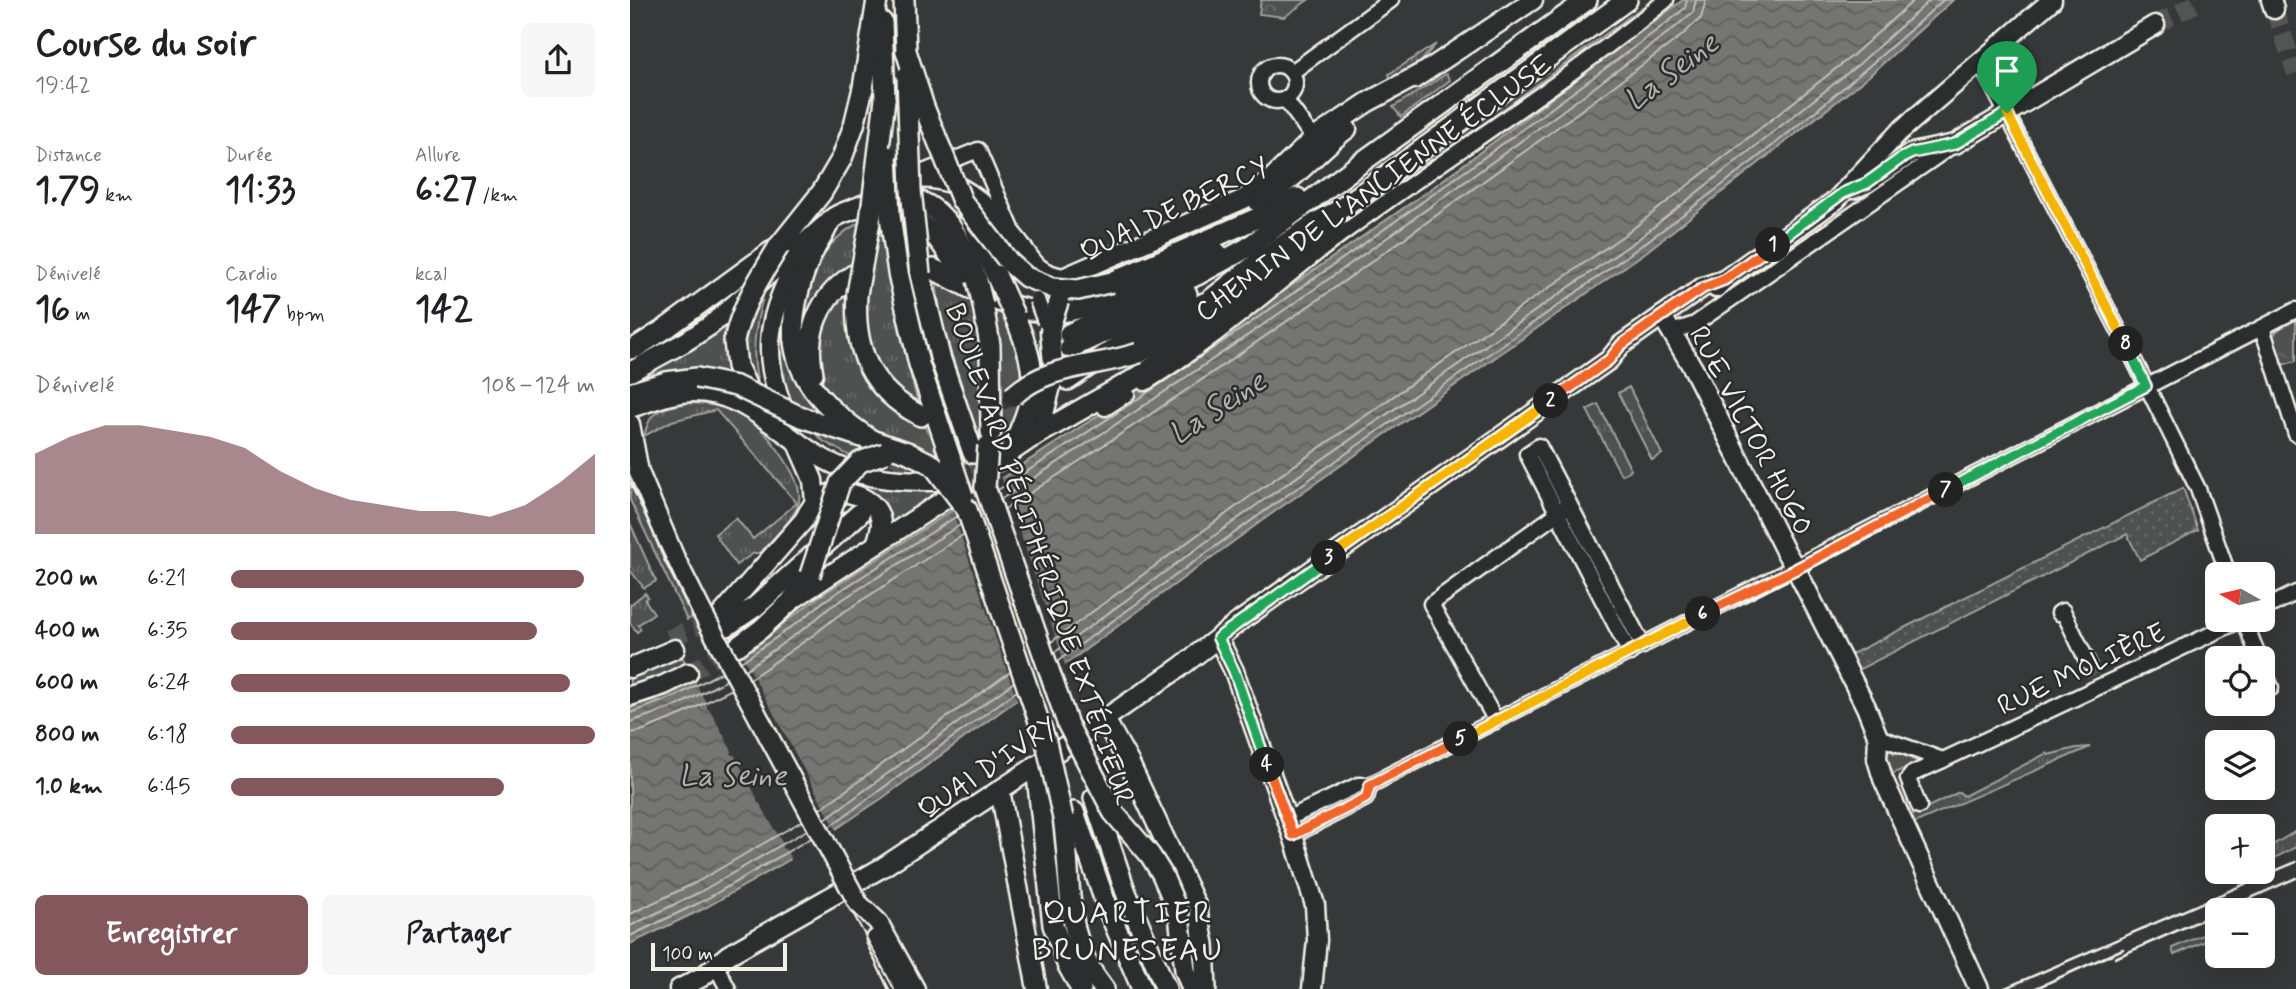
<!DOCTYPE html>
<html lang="fr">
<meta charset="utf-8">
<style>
body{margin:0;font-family:Mynerve,sans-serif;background:#f6f6f6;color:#202124;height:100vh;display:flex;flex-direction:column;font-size:26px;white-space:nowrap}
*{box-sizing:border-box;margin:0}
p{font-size:23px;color:#757577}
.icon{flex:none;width:38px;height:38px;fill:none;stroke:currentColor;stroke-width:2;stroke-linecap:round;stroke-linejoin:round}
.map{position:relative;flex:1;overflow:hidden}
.panel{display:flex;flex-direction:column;background:#fff;width:630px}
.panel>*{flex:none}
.needle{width:46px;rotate:278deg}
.fabs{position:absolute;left:1575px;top:562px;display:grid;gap:14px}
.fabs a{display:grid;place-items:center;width:70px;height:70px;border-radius:10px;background:#fff;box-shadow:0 7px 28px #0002;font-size:35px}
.scale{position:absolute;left:21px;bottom:18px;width:136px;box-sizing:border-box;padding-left:7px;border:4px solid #f4f1e8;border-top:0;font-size:19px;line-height:24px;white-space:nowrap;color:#f4f1e8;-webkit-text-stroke:5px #2a2d2e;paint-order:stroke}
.pin{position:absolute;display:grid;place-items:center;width:60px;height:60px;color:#fff;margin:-72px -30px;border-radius:50% 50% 50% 0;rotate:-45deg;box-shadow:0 0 7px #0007}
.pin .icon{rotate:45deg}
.km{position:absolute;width:35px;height:35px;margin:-18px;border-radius:50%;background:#222;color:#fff;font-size:19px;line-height:35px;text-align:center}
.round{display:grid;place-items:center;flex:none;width:74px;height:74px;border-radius:10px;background:#f6f6f6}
.summary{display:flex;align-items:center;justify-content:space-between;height:119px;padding:0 35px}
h1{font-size:38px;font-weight:700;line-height:52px}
.figures{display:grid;grid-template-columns:repeat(3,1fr);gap:10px;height:119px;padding:7px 35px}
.figures div{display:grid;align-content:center}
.figures b{font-size:35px;font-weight:700}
.figures small{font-size:19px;font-weight:400}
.figures p{font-size:19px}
.chart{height:196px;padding:14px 35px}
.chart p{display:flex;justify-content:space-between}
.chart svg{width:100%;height:126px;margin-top:7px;fill:#84575d;opacity:.7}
.action{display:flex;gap:14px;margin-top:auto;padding:14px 35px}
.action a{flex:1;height:80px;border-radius:10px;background:#84575d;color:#fff;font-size:28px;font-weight:700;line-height:80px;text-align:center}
.action a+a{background:#f6f6f6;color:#202124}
ul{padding:0 35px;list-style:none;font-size:23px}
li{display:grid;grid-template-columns:112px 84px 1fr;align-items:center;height:52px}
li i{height:18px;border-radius:9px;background:#84575d}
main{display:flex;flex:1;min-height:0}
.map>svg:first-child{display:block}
.grass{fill:url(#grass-tufts);stroke:#a1a19c;stroke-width:2}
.forest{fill:url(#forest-crowns);stroke:#a1a19c;stroke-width:2}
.garden{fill:url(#garden-dots);stroke:#a1a19c;stroke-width:2}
.water{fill:url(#water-waves);stroke:#a8a7a1;stroke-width:2}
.pier{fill:#363939}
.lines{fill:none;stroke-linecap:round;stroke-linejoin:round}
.shore{stroke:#c1bfb9;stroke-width:2}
.minor-tunnel{stroke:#525553;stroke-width:14;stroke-dasharray:14 7;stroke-linecap:butt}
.major-tunnel{stroke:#525553;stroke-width:18;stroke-dasharray:18 9;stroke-linecap:butt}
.highway-tunnel{stroke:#525553;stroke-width:19;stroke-dasharray:19 10;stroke-linecap:butt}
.minor-casing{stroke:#f4f1e8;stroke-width:19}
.major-casing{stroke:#f4f1e8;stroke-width:23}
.highway-casing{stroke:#f4f1e8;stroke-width:24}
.minor{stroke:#2a2d2e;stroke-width:14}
.major{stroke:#2a2d2e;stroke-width:18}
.highway{stroke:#2a2d2e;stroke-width:19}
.tram{stroke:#f4f1e8;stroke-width:2}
.rail{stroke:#f4f1e8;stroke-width:2.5}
.minor-bridge-casing{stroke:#f4f1e8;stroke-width:19;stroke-linecap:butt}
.major-bridge-casing{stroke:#f4f1e8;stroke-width:23;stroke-linecap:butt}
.highway-bridge-casing{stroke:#f4f1e8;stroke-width:24;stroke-linecap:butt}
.minor-bridge{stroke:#2a2d2e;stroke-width:14}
.major-bridge{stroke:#2a2d2e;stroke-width:18}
.highway-bridge{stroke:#2a2d2e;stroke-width:19}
.split-1-casing{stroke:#fff;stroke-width:14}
.split-2-casing{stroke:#fff;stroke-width:14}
.split-3-casing{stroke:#fff;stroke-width:14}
.split-4-casing{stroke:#fff;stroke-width:14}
.split-5-casing{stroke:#fff;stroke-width:14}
.split-6-casing{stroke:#fff;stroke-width:14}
.split-7-casing{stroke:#fff;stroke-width:14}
.split-8-casing{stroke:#fff;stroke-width:14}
.split-9-casing{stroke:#fff;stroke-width:14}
.split-1{stroke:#22a559;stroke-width:9}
.split-2{stroke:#f0652b;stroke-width:9}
.split-3{stroke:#f5b400;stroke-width:9}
.split-4{stroke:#22a559;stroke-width:9}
.split-5{stroke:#f0652b;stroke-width:9}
.split-6{stroke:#f5b400;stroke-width:9}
.split-7{stroke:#f0652b;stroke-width:9}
.split-8{stroke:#22a559;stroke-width:9}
.split-9{stroke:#f5b400;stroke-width:9}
.labels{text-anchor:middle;stroke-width:5;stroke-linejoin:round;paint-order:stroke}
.street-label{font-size:28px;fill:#f4f1e8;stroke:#2a2d2e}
.water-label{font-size:30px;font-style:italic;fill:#b4b3ad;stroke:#2a2d2e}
.quarter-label{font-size:32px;letter-spacing:2px;fill:#f4f1e8;stroke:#2a2d2e}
</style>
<main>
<section class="panel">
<div class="summary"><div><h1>Course du soir</h1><p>19:42</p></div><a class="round"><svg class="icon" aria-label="share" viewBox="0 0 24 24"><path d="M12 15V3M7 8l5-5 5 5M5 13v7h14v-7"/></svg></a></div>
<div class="figures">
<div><p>Distance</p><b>1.79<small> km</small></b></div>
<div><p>Durée</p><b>11:33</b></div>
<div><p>Allure</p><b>6:27<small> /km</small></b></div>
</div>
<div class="figures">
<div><p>Dénivelé</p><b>16<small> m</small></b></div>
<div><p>Cardio</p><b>147<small> bpm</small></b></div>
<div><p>kcal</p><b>142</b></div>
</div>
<div class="chart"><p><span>Dénivelé</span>108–124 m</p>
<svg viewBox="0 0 160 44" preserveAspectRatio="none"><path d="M0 44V16L10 10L20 6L30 6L40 8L50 10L60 14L70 22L80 28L90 32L100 34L110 36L120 36L130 38L140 34L150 26L160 16V44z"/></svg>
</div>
<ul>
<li><b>200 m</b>6:21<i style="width:97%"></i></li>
<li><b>400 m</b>6:35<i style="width:84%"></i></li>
<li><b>600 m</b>6:24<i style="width:93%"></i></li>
<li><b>800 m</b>6:18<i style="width:100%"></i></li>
<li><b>1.0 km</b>6:45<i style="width:75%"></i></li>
</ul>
<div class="action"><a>Enregistrer</a><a>Partager</a></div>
</section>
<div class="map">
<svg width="1666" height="989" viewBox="0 0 1666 989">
<defs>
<pattern id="grass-tufts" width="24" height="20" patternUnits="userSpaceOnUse" patternTransform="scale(1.75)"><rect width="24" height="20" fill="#4e514f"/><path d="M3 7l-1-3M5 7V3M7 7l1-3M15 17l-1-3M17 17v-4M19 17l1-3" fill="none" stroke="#686a68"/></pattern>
<pattern id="forest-crowns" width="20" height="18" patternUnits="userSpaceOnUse" patternTransform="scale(1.75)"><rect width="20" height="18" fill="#4e514f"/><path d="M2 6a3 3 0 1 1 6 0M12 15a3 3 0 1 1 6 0" fill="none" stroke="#686a68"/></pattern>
<pattern id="garden-dots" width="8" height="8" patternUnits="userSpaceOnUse" patternTransform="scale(1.75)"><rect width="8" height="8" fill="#4e514f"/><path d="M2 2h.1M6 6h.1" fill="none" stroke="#686a68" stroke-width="1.8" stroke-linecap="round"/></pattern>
<pattern id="water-waves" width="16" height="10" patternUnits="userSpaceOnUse" patternTransform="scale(1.75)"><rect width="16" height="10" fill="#757572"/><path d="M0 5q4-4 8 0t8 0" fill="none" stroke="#5f5e5c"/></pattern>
</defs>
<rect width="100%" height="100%" fill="#363939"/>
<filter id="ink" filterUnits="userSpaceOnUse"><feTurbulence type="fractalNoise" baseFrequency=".0143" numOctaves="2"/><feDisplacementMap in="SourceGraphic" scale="14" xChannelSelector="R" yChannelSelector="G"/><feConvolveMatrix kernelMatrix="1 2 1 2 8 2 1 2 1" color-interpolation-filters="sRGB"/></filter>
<g filter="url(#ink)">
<g class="grass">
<polygon points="1022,0 1031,0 699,237"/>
<polygon points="806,44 787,66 761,81 759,74"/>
<polygon points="816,74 820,80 771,117 763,107"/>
<path d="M 250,219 C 259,284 271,346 290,409 C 276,398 261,388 250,372 C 220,327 240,267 250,219 Z"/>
<path d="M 232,221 L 225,264 L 173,356 C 167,301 180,248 232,221 Z"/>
<polygon points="305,277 346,298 351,313 354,443 351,444 313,328"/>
<polygon points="222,282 217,323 223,349 294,425 308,457 281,444 253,437 206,404 193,383 187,359 194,315"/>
<path d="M 130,292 L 134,293 C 125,326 120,355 129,387 L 123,385 C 104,342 115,333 130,292 Z"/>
<path d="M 161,294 L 195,417 L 160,400 C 146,358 147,336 161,294 Z"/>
<polygon points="362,309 374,314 385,338 397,375 384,384 368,402"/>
<polygon points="101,319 105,378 8,381 7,378 72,341"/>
<polygon points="999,387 1032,454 1022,460 988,393"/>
<path d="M 58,403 C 73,404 87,404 101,410 C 108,413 118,418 124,423 C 141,437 173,479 169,501 C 165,520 142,538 130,553 L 124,553 L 106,565 L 85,534 L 106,518 L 123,539 L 167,503 L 86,410 L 42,421 L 14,436 C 21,407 31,409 58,403 Z"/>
<polygon points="968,404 1001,470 991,475 957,410"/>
<polygon points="174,423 239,446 220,456 193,441"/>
<polygon points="1,473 65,616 57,620 0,500"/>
<polygon points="221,482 250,489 309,491 257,529 217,487"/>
<polygon points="0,523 26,581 14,588 0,570"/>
<polygon points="15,593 18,597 15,600 24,613 8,625 11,629 7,632 0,623 0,605"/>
<polygon points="50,654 56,663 49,666 50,669 0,687 0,676"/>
<polygon points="1460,747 1282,824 1279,816 1329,792 1334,796 1417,753 1418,755 1446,748"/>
<polygon points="1262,750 1264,754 1266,752 1289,762 1260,775 1256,754"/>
<polygon points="1666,831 1666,847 1633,864 1633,851"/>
<polygon points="1587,929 1587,936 1544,955 1542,948"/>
</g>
<g class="forest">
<polygon points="631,0 678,0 654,17 629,14"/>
<path d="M 1666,319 L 1666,361 L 1652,365 C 1642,334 1635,335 1666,319 Z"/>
</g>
<polygon class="garden" points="1553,488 1568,530 1510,560 1497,534 1220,674 1212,659"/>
<polygon class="water" points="1053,0 1323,0 1239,76 1016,252 637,517 251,799 161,859 73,909 0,944 0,708 64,680 119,649 190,596 566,352 798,191"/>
<g class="pier">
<polygon points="371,476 436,668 388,703 321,507"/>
<polygon points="110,651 208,833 162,862 156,849 152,848 153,844 130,804 127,802 127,798 105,756 101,754 102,751 80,710 77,709 77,705 63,677"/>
</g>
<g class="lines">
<g class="shore">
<path d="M 368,490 C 598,344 819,185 1038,22 L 1055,8 L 1057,0"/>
<path d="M 371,499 C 602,352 824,192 1043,29 L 1063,12 L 1066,0"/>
<path d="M 375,509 C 607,362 829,201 1050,37 L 1071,18 L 1076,0"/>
<polyline points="421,642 622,495 1000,231 1222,56 1284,0"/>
<polyline points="425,652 628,504 1007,240 1229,64 1300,0"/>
<path d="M 428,661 C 537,581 646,502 757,425 C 949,292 1142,159 1313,0"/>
<polyline points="111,662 174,618 194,601 327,516"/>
<polyline points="115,670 179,625 199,608 330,525"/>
<polyline points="120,679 185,634 206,617 333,535"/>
<polyline points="0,713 46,696 92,672"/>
<polyline points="0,722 49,705 97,680"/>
<polyline points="0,733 11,731 53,714 102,689"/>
<polyline points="190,809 380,672"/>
<polyline points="195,819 384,682"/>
<polyline points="199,827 387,691"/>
<polyline points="0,914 67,882 172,821"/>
<polyline points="0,926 70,892 177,830"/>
<polyline points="0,936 73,901 181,838"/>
</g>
<polyline class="minor-tunnel" points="1458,663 1465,677"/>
<g class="major-tunnel">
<polyline points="1644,9 1666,73"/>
<polyline points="1525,25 1573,0"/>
<polyline points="316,480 340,474 368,461"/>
<polyline points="39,639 91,615"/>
<polyline points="58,673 107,646"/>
</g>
<g class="highway-tunnel">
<path d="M 223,275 C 228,272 233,267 238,265 C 257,258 284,265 303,269"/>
<path d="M 318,425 C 351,429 378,422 406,404"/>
<polyline points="221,506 301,437 369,374 435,337"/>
</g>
<g class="minor-casing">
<g id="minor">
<polyline points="1351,64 1504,360 1568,489 1598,574"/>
<circle cx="647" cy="83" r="18"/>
<polyline points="662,72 761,0"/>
<polyline points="655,99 689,146"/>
<polyline points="281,177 348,150 382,229"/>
<polyline points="1632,328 1666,434"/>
<polyline points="1042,332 1065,324 1320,147"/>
<path d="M 515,383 C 586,340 647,282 713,233 C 820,154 934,84 1036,0"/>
<polyline points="475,408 497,394"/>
<polyline points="1633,609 1666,593"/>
<polyline points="1429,613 1433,611 1458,663"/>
<polyline points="1614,620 1629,658"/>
<polyline points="1000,653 897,454 909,446 1013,646"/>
<polyline points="1633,667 1641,688"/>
<polyline points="866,721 801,604 935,508"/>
<polyline points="1248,737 1313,760 1611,620"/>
<polyline points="1289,806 1278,779 1282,774 1313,760"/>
<polyline points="657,819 728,785 740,785 1666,310"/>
<polyline points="663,835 736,798 740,785"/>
<polyline points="86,966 98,989"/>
</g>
</g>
<g class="major-casing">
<g id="major">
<polyline points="1641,0 1644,9"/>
<polyline points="784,79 903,0"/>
<polyline points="1223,189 1237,183 1282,153 1325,144 1525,25"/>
<path d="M 246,190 C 310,161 345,190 385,238 C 403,260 402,272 433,278 L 614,199 L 639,181 L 684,138 L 738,102 L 792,73"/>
<path d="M 628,202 C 662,184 686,152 717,129"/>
<polyline points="1086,288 1094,280 1206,200 1269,132 1422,0"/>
<polyline points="1032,316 1064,370 1154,549 1166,569 1236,707 1248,737 1247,759 1253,779 1349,989"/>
<polyline points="0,372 55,342 81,325 195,225"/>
<path d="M 0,408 C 17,403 34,395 51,393 C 114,384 156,444 208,466 C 240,480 273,481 308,481"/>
<path d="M 156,416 C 128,347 139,317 170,253"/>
<polyline points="0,424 9,472 44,556 72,612"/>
<polyline points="166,441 183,480 185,502"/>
<polyline points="368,461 403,437 414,414 424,374 420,332 422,322"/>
<path d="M 91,615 L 174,520 C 178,512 183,503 190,498 C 210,485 249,496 251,523 C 251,531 248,538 246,545"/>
<polyline points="588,638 604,671 664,839 685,905 687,940 682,989"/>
<polyline points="108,646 131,629 162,600 317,498"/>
<polyline points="0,668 45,649"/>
<polyline points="0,696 34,685 58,673"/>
<polyline points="370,790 407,989"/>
<polyline points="228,903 248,922 285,989"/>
<polyline points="246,939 270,989"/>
<polyline points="49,989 72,977 98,955 253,867 406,766 549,668 610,621 979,360 991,345 1073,287 1094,280"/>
</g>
</g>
<g class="highway-casing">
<g id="highway">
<polyline points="274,0 276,51"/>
<polyline points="252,22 255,99"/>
<path d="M 245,212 C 304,214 309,243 339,285"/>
<polyline points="339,216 366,275"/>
<path d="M 303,269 C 339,287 377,311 419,312 C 453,313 485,296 516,282 C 540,272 563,263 586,252"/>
<polyline points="268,273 289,364 321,460"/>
<polyline points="290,274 310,357 343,453"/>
<polyline points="482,282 648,209 667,198"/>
<path d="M 227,294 C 223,349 240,390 291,416"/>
<polyline points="353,305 360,345 361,432"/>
<polyline points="439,334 569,274 617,248 732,162 957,0"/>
<polyline points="104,341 107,366 131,416"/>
<polyline points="440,348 557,294"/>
<polyline points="0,349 5,348 38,327 149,246 192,192 212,158 224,125 233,88 247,0"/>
<polyline points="509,353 576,317"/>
<path d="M 183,373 C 174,333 189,297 223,275"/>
<polyline points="438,380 506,334 579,301 630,261 687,222 709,210 997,0"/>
<polyline points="0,393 36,382 67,378"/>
<polyline points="171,417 277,452"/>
<polyline points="403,437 508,377 567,337 698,226"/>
<path d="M 243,441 C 213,421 180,396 168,360 C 155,321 172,266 194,233 C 196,229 199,222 202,219 C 209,213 223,210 231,206 C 298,177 327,225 347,280"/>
<path d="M 379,454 C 406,396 411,378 385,317"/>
<polyline points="355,487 438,725"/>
<polyline points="337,510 416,742"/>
<polyline points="162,600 180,575"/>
<polyline points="97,626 126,606 229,514"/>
<polyline points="475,720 499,763 566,906 574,944 576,989"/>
<polyline points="406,766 423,925 437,964 451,989"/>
<polyline points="464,798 495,890 536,989"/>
<polyline points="444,812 477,907 512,989"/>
<path d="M 433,818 C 443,881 431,936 474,989"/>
<polyline points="553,952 555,970 562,989"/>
</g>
</g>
<use href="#minor" class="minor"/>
<use href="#major" class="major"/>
<use href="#highway" class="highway"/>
<polyline class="tram" points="0,483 63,617 264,989"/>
<g class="rail">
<polyline points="1594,910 1666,878"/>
<polyline points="1485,958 1587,913"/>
<polyline points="1373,989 1666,862"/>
<polyline points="1404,989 1493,949"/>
</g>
<g class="minor-bridge-casing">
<polyline id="minor-bridge" points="407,300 415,322"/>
</g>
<g class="major-bridge-casing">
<g id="major-bridge">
<polyline points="422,322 429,301"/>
<polyline points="72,612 228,903"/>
</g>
</g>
<g class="highway-bridge-casing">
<g id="highway-bridge">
<polyline points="276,51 294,107 332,201 379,262 396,277 423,288 448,290 482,282"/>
<polyline points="277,76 281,190 290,274"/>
<polyline points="257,156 260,216 268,273"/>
<polyline points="366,275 385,317"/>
<polyline points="347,280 353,305"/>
<polyline points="227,294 240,221 255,99"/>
<path d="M 104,341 C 111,306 131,276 149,246"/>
<polyline points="67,378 106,386 171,417"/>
<path d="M 383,396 C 419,363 465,368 509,353"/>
<polyline points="277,452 303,465 337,510"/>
<polyline points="321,460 333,496"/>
<polyline points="355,487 358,446"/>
<polyline points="180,575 210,483 230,462 255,453"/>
<polyline points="438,725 483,812 520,855 532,874 549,914 553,952"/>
<polyline points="416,742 433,818"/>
</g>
</g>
<use href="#minor-bridge" class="minor-bridge"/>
<use href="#major-bridge" class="major-bridge"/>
<use href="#highway-bridge" class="highway-bridge"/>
</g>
</g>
<g class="lines" filter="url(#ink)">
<g class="split-1-casing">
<polyline id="split-1" points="1143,245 1213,193 1237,183 1270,159 1282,153 1325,144 1377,113"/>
</g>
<g class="split-2-casing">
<polyline id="split-2" points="921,401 979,360 991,345 1032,316 1073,288 1094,280 1143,245"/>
</g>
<g class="split-3-casing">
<polyline id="split-3" points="699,558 921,401"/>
</g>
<g class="split-4-casing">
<polyline id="split-4" points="637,765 604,671 588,638 699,558"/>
</g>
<g class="split-5-casing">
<polyline id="split-5" points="637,765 663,835 736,798 740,785 831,739"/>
</g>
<g class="split-6-casing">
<polyline id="split-6" points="831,739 1073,614"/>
</g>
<g class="split-7-casing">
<polyline id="split-7" points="1073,614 1166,569 1316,490"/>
</g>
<g class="split-8-casing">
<polyline id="split-8" points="1316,490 1516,386 1496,344"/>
</g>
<g class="split-9-casing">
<polyline id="split-9" points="1377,113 1496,344"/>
</g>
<use href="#split-1" class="split-1"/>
<use href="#split-2" class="split-2"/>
<use href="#split-3" class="split-3"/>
<use href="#split-4" class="split-4"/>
<use href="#split-5" class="split-5"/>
<use href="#split-6" class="split-6"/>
<use href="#split-7" class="split-7"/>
<use href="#split-8" class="split-8"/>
<use href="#split-9" class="split-9"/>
</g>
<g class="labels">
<g class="street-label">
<text transform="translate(743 187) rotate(-36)" y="10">CHEMIN DE L'ANCIENNE ÉCLUSE</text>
<text transform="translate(544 208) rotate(-26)" y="10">QUAI DE BERCY</text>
<text transform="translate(1122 430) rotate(62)" y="10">RUE VICTOR HUGO</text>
<text transform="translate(411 554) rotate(71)" y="10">BOULEVARD PÉRIPHÉRIQUE EXTÉRIEUR</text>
<text transform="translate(1451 668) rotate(-25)" y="10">RUE MOLIÈRE</text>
<text transform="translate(357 767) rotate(-34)" y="10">QUAI D'IVRY</text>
</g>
<g class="water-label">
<text transform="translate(1041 71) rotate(-37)" y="10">La Seine</text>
<text transform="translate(587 407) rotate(-33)" y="10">La Seine</text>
<text x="103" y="785">La Seine</text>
</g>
<g class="quarter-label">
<text x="498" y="923">QUARTIER<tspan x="498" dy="37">BRUNESEAU</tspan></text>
</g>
</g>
</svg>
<div class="fabs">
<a><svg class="needle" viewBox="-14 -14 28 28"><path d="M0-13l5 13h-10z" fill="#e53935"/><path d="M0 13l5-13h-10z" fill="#757577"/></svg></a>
<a><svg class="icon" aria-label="locate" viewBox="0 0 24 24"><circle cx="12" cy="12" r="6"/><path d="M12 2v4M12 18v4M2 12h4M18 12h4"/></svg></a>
<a><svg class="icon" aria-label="layers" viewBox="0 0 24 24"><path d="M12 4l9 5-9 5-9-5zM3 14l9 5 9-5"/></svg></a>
<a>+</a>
<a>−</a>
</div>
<div class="scale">100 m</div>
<div class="pin" style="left:1377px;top:113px;background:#1e9e55"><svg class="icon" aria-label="arrive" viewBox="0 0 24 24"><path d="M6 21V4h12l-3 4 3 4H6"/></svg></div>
<b class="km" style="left:1143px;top:245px">1</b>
<b class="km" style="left:921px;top:401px">2</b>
<b class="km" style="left:699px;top:558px">3</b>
<b class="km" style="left:637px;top:765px">4</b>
<b class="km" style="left:831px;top:739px">5</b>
<b class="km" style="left:1073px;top:614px">6</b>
<b class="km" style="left:1316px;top:490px">7</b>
<b class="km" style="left:1496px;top:344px">8</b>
</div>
</main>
